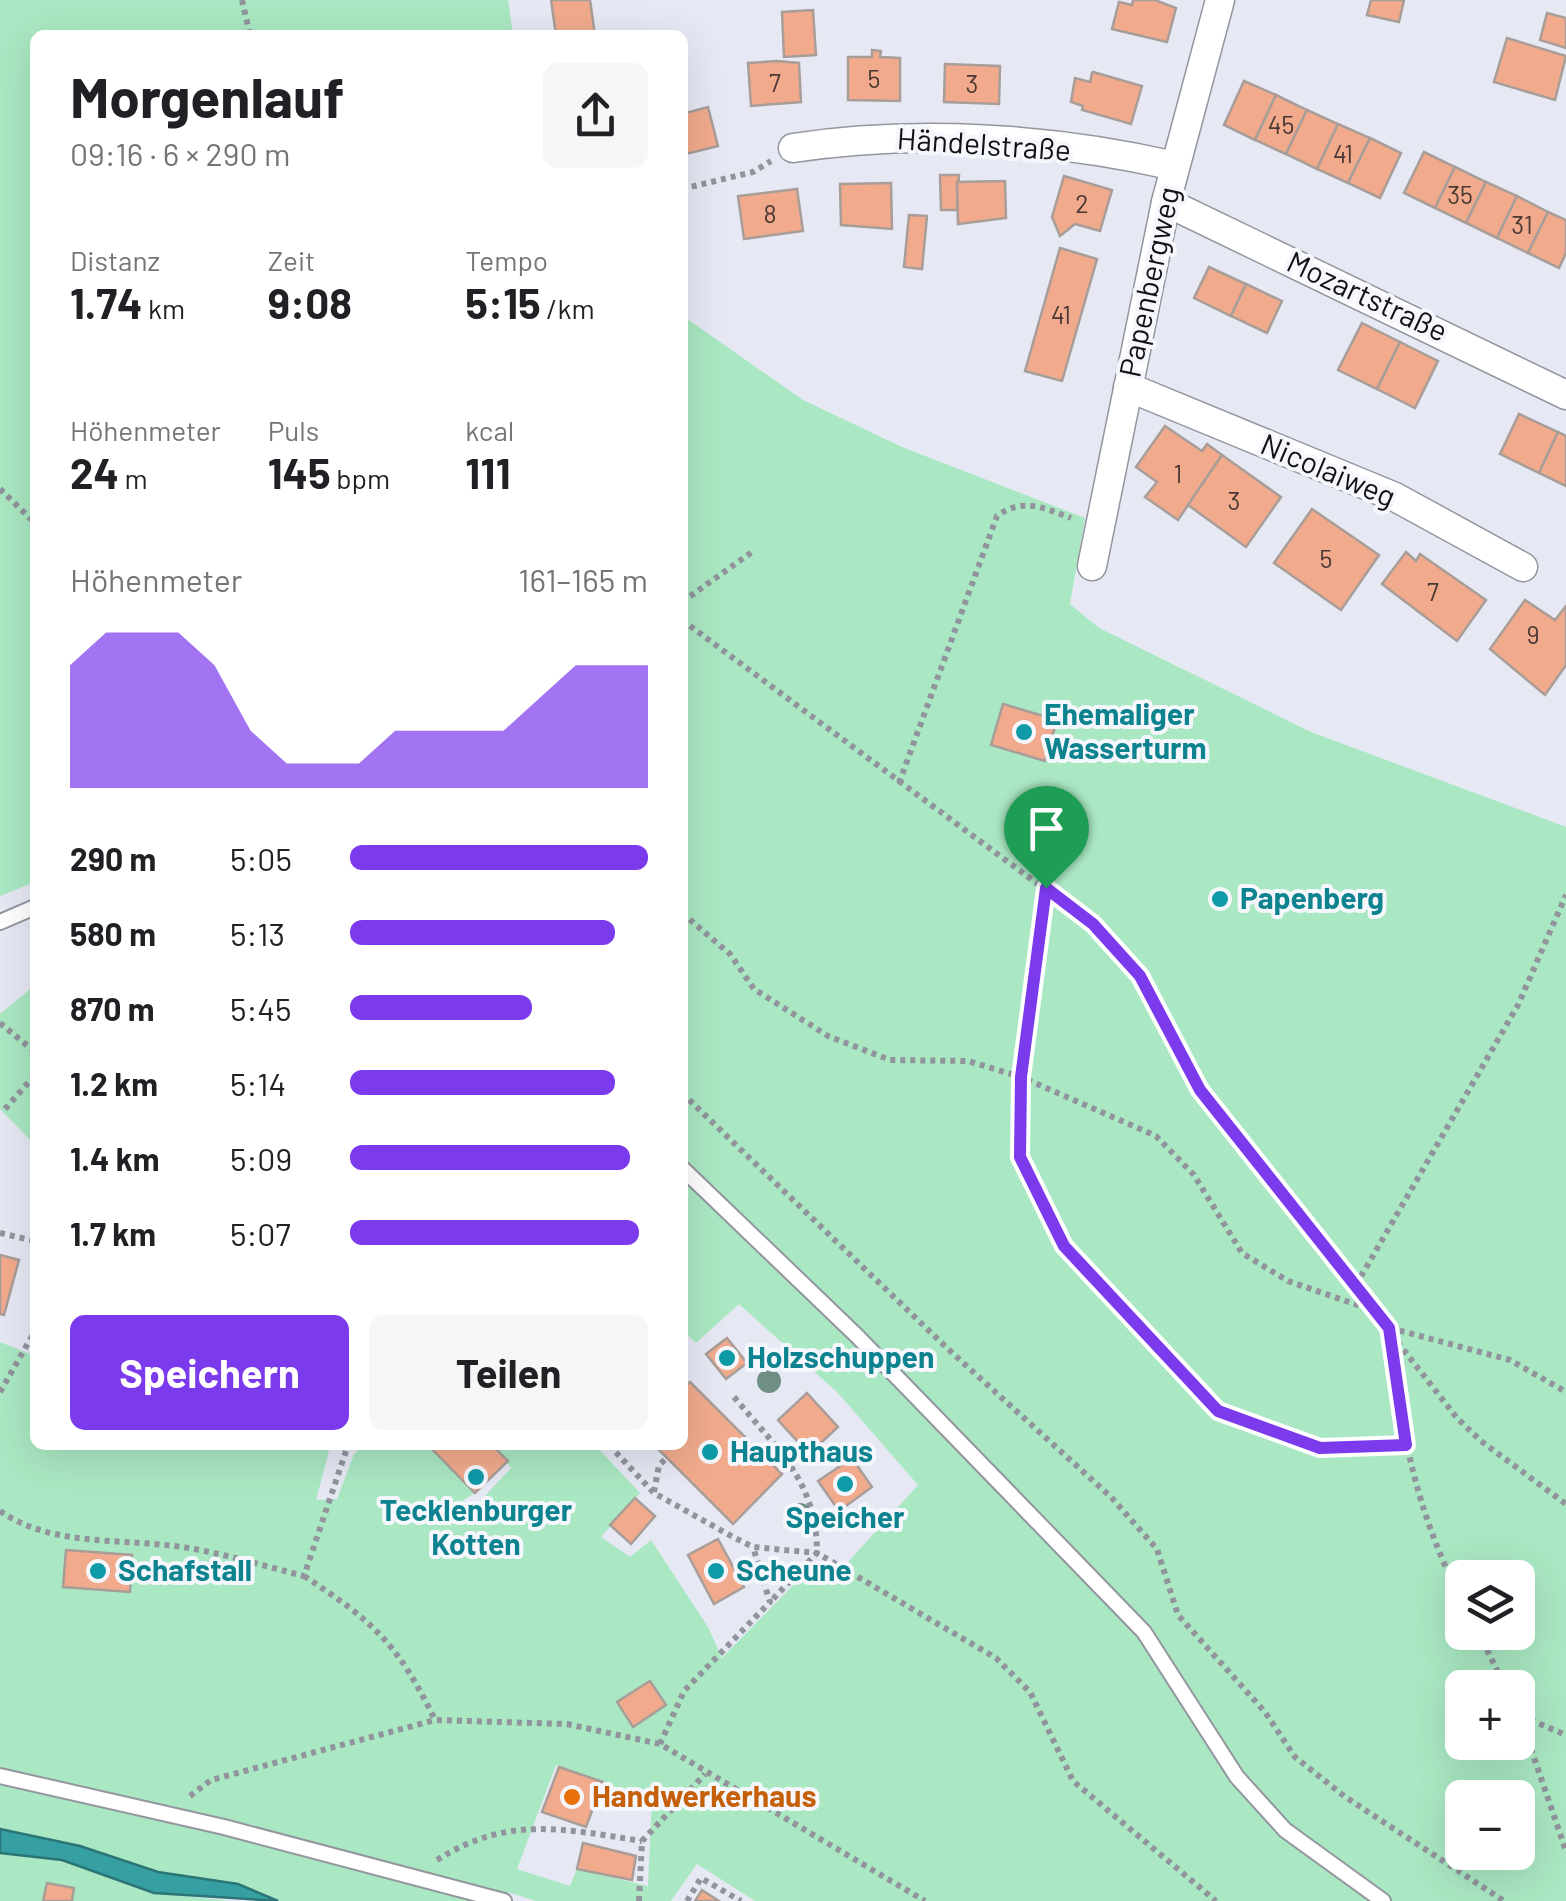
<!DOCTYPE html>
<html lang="de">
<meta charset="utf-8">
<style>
body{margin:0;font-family:Barlow,sans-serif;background:#f6f6f6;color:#202124;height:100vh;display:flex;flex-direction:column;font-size:38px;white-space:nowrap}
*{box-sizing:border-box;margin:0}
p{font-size:32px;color:#757577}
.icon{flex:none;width:55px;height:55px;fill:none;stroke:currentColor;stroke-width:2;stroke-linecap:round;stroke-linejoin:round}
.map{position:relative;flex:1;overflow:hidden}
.side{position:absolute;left:30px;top:30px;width:658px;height:1420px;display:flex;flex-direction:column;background:#fff;border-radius:15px;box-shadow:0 10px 40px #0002}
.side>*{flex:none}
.fabs{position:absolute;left:1445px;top:1560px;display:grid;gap:20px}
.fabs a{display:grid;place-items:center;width:90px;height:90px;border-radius:15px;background:#fff;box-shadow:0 10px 40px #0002;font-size:50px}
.pin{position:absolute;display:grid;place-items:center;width:85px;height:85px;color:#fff;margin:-102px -42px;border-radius:50% 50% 50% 0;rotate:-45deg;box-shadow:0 0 10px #0007}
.pin .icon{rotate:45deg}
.round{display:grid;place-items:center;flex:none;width:105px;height:105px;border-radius:15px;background:#f6f6f6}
.summary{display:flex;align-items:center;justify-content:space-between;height:170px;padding:0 40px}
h1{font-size:55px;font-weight:700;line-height:75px}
.stats{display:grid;grid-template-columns:repeat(3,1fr);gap:15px;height:170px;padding:10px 40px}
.stats div{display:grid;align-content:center}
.stats b{font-size:42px;font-weight:700}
.stats small{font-size:28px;font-weight:400}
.stats p{font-size:28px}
.chart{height:280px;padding:20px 40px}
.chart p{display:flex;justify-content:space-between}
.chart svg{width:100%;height:180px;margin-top:10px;fill:#7c3aed;opacity:.7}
.button{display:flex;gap:20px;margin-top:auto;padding:20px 40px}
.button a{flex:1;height:115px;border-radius:15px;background:#7c3aed;color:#fff;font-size:40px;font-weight:700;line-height:115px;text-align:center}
.button a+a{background:#f6f6f6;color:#202124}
ul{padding:0 40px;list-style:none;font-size:32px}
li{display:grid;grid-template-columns:160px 120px 1fr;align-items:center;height:75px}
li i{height:25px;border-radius:12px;background:#7c3aed}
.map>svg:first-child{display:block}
.green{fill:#a9e8c2;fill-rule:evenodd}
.water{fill:#369fa1;stroke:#2b7577;stroke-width:2.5}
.building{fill:#f1ab8c;stroke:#a89d98;stroke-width:2.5}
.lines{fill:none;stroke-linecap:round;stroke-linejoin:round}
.lane-casing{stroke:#93969f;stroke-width:18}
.street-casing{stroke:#93969f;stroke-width:31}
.path{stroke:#91949c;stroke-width:6;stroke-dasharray:5 5;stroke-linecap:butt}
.lane{stroke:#fff;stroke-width:14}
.street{stroke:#fff;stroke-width:28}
.tree{fill:#6f8f85}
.route-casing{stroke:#fff;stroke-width:20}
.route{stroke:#7c3aed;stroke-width:12}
.culture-dot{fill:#0f9aa8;stroke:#f5f7fd;stroke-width:4}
.food-dot{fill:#e8710a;stroke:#f5f7fd;stroke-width:4}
.labels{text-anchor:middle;stroke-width:8;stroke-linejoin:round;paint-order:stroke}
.number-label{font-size:25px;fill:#493833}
.street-label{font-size:30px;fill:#111215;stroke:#f5f7fd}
.culture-label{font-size:30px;font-weight:bold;fill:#0d838f;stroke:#f5f7fd;text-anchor:start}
.food-label{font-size:30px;font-weight:bold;fill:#c56008;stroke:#f5f7fd;text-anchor:start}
</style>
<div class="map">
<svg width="1566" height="1901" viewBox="0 0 1566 1901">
<rect width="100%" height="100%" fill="#e6e9f4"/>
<g class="green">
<polygon points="0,0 508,0 513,35 35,35 35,882 0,896"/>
<path d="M 683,316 L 803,400 L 902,447 L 1085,518 L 1070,604 L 1099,628 L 1311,732 L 1566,827 L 1566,1901 L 755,1901 L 697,1864 L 671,1901 L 536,1901 L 508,1892 L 504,1901 L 278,1901 L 238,1884 L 158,1872 L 80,1846 L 0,1829 L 0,1342 L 35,1356 L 35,1445 L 321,1445 L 329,1451 L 316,1500 L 337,1499 L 354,1454 L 364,1445 L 428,1445 L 475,1493 L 462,1501 L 473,1509 L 511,1468 L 492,1445 L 595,1445 L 640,1493 L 601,1537 L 630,1557 L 651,1540 L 708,1627 L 722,1658 L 805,1573 L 848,1562 L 918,1485 L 838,1393 L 739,1304 L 696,1343 L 683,1330 ZM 1462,1578 L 1518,1578 L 1518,1632 L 1462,1632 ZM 1462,1688 L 1518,1688 L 1518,1742 L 1462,1742 ZM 556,1765 L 652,1800 L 648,1886 L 577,1869 L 570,1886 L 517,1869 ZM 1462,1798 L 1518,1798 L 1518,1852 L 1462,1852 Z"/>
<polygon points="35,985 35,1145 0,1109 0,1014"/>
<polygon points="0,1853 62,1860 154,1893 232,1901 0,1901"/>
</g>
<polygon class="water" points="0,1829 80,1846 158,1872 238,1884 278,1901 154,1893 62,1860 0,1853"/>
<g class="building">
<polygon points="551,0 590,0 595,35 556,35"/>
<polygon points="1133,0 1155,0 1176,8 1167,42 1112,29 1119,2 1132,5"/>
<polygon points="1371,0 1404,0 1399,22 1367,15"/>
<polygon points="813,10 816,55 784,57 782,12"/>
<polygon points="1547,13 1566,18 1566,48 1540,40"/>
<polygon points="1507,38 1566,56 1555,100 1494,82"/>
<polygon points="872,50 881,51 880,57 900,58 900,101 848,100 848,57 872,57"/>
<polygon points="777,61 799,63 801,102 751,106 748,63"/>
<polygon points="945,64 1000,66 999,104 944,102"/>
<polygon points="1092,73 1093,72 1142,86 1131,124 1082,110 1083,106 1071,102 1075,78 1090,82"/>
<polygon points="1244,81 1276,95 1255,140 1224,125"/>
<polygon points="1276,95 1307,110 1286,154 1255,140"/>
<polygon points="708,107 718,146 682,155 682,114"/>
<polygon points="1307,110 1338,124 1317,169 1286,154"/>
<polygon points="1338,124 1370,138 1348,183 1317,169"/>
<polygon points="1370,138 1401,153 1380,198 1348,183"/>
<polygon points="1424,152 1455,167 1435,208 1404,193"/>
<polygon points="1455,167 1486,182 1466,223 1435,208"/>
<polygon points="940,175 959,175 957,210 941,210"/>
<polygon points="1064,176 1112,190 1100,231 1075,224 1060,236 1052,217"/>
<polygon points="1005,181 1006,218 958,224 957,182"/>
<polygon points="1486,182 1517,196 1497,238 1466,223"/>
<polygon points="891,183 892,229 841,225 840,184"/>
<polygon points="797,189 803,231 744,239 738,196"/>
<polygon points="1517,196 1548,212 1528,253 1497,238"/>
<polygon points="1548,212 1566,220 1566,253 1559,268 1528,253"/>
<polygon points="909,215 927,216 922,269 904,267"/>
<polygon points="1060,248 1097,259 1062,381 1025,371"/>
<polygon points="1209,267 1246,284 1231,316 1194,298"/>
<polygon points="1246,284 1282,301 1267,333 1231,316"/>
<polygon points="1362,323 1400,342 1377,389 1338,370"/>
<polygon points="1400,342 1438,361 1415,408 1377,389"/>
<polygon points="1519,414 1558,432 1539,473 1500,454"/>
<polygon points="1165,426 1202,451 1207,444 1222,455 1178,520 1145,497 1157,482 1136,467"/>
<polygon points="1558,432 1566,436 1566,486 1539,473"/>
<polygon points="1222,455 1281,497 1246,547 1188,505"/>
<polygon points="1312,509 1379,555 1341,610 1274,563"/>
<polygon points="1406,552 1416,561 1420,554 1486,600 1457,641 1382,584"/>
<polygon points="1525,600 1555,620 1566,606 1566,665 1545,695 1490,649"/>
<polygon points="1003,704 1057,720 1045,761 991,745"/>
<polygon points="0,1255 19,1260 4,1315 0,1314"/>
<polygon points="727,1338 747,1363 726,1379 706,1354"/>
<polygon points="690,1382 782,1474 733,1524 654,1445 682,1445 682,1389"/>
<polygon points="807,1393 838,1427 809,1454 778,1420"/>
<polygon points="428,1445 492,1445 508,1461 475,1493"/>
<polygon points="852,1458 872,1487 839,1511 818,1481"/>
<polygon points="635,1498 655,1516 631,1544 610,1525"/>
<polygon points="718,1539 744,1587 714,1604 688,1555"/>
<polygon points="66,1550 132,1555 130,1592 63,1587"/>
<polygon points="650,1681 666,1705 633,1727 617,1702"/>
<polygon points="559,1767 603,1782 586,1827 542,1812"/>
<polygon points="583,1843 636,1856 632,1880 577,1869"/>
<polygon points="47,1883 74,1888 72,1901 43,1901"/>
<polygon points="702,1890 719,1901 695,1901"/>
</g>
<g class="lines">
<g class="lane-casing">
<g id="lane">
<polyline points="0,922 35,907"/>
<polyline points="682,1168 857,1336 1144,1632 1237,1777 1285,1830 1383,1901"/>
<polyline points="0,1776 224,1827 504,1901"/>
</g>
</g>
<g class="street-casing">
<g id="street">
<path d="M 793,148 C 916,129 1053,138 1175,166"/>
<polyline points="1166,202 1566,395"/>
<polyline points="1128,387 1395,497 1523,567"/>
<polyline points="1092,566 1166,202 1220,0"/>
</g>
</g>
<g class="path">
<polyline points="242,0 250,35"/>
<polyline points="682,189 753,172 771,161"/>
<polyline points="0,489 35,523"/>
<polyline points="682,602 752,552"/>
<polyline points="682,620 1093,925 1140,977 1200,1090 1457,1418 1481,1441 1566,1504"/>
<path d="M 899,783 L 997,516 C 1023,497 1044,508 1071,518"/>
<polyline points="1046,888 1021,1077 1020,1157 1064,1246 1217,1411 1320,1448 1406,1445"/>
<polyline points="682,913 730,954 754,989 828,1036 890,1060 968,1061 1021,1077 1156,1136 1194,1175 1242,1253 1288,1281 1372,1310"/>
<polyline points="0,1023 35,1052"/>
<polyline points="682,1093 948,1349 1111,1497 1157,1549 1178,1615 1265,1712 1295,1757 1344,1796 1504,1901"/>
<polyline points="5,1109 35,1075"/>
<polyline points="0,1233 35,1241"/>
<polyline points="1356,1285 1518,1005 1566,895"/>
<polyline points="1390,1328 1510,1360 1566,1392"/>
<path d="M 1389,1329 C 1403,1436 1413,1503 1462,1602"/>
<polyline points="0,1392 35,1331"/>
<path d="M 734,1397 C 777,1449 817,1481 817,1553 L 770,1602"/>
<polyline points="609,1445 654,1493 733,1537 753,1547 817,1553 996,1658 1030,1692 1073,1781 1216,1901"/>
<polyline points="654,1492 659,1465 667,1458"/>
<path d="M 0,1511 C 52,1547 121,1538 182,1547 C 223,1553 264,1566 304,1576 L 348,1445"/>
<path d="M 304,1576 C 374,1622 398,1644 435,1720 L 567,1724 L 660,1744 L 925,1901"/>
<polyline points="1478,1632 1506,1688"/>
<polyline points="1518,1711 1566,1851"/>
<polyline points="1521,1716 1566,1735"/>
<polyline points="660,1744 684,1691 770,1602 753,1547"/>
<polyline points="190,1796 211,1780 435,1720"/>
<path d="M 437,1860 C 508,1815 564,1829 642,1841"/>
<polyline points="639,1901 642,1841 705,1774"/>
<polyline points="687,1901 701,1878 741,1901"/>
</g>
<use href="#lane" class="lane"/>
<use href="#street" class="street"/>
</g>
<g class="tree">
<circle cx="769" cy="1381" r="12"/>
<circle cx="800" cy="1515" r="12"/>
</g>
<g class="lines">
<g class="route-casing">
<polygon id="route" points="1046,888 1093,924 1140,976 1200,1090 1389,1328 1406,1445 1320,1448 1218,1411 1064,1246 1020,1157 1021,1077"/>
</g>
<use href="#route" class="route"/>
</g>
<g class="culture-dot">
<circle cx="1024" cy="732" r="10"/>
<circle cx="1220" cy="899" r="10"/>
<circle cx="727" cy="1358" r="10"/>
<circle cx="710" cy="1452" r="10"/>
<circle cx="476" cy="1477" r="10"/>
<circle cx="845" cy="1484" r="10"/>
<circle cx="98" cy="1571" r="10"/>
<circle cx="716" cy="1571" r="10"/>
</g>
<circle class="food-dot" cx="572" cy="1797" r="10"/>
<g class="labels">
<g class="number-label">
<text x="874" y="88">5</text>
<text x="775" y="92">7</text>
<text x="972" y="93">3</text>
<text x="1281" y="134">45</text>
<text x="1343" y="163">41</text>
<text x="1460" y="204">35</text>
<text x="1082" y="213">2</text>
<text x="770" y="223">8</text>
<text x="1522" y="234">31</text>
<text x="1061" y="324">41</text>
<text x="1178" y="483">1</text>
<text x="1234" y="510">3</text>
<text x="1326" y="568">5</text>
<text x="1433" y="601">7</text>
<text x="1533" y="644">9</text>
</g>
<g class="street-label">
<text transform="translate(984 145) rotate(4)" y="10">Händelstraße</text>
<text transform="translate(1150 282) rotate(-78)" y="10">Papenbergweg</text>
<text transform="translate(1367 297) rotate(25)" y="10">Mozartstraße</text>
<text transform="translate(1328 471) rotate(23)" y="10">Nicolaiweg</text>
</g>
<g class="culture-label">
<text x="1044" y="725">Ehemaliger<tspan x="1044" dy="34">Wasserturm</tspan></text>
<text x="1240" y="909">Papenberg</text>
<text x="747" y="1368">Holzschuppen</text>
<text x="730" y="1462">Haupthaus</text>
<text x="476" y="1521" text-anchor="middle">Tecklenburger<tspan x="476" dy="34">Kotten</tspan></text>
<text x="845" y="1528" text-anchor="middle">Speicher</text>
<text x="118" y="1581">Schafstall</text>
<text x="736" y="1581">Scheune</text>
</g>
<g class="food-label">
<text x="592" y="1807">Handwerkerhaus</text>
</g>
</g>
</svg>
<div class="fabs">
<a><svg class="icon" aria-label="layers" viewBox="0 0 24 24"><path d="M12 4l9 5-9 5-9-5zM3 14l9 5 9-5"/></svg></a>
<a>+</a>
<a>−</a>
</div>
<div class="pin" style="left:1046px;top:888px;background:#1e9e55"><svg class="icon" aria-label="arrive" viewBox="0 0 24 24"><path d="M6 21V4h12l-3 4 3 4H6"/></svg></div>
<section class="side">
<div class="summary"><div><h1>Morgenlauf</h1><p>09:16 · 6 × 290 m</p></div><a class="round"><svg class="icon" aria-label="share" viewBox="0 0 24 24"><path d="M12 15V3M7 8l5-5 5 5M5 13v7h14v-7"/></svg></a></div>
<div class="stats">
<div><p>Distanz</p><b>1.74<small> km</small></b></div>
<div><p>Zeit</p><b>9:08</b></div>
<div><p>Tempo</p><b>5:15<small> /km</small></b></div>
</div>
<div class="stats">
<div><p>Höhenmeter</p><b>24<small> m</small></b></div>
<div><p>Puls</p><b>145<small> bpm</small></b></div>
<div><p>kcal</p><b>111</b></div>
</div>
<div class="chart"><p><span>Höhenmeter</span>161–165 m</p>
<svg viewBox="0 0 160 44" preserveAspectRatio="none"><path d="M0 44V14L10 6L20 6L30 6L40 14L50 30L60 38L70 38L80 38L90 30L100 30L110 30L120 30L130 22L140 14L150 14L160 14V44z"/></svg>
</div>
<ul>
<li><b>290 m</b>5:05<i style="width:100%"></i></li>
<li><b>580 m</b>5:13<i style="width:89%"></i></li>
<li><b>870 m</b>5:45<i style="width:61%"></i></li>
<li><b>1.2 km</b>5:14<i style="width:89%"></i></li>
<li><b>1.4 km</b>5:09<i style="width:94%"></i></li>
<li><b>1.7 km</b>5:07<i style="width:97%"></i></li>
</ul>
<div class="button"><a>Speichern</a><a>Teilen</a></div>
</section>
</div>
